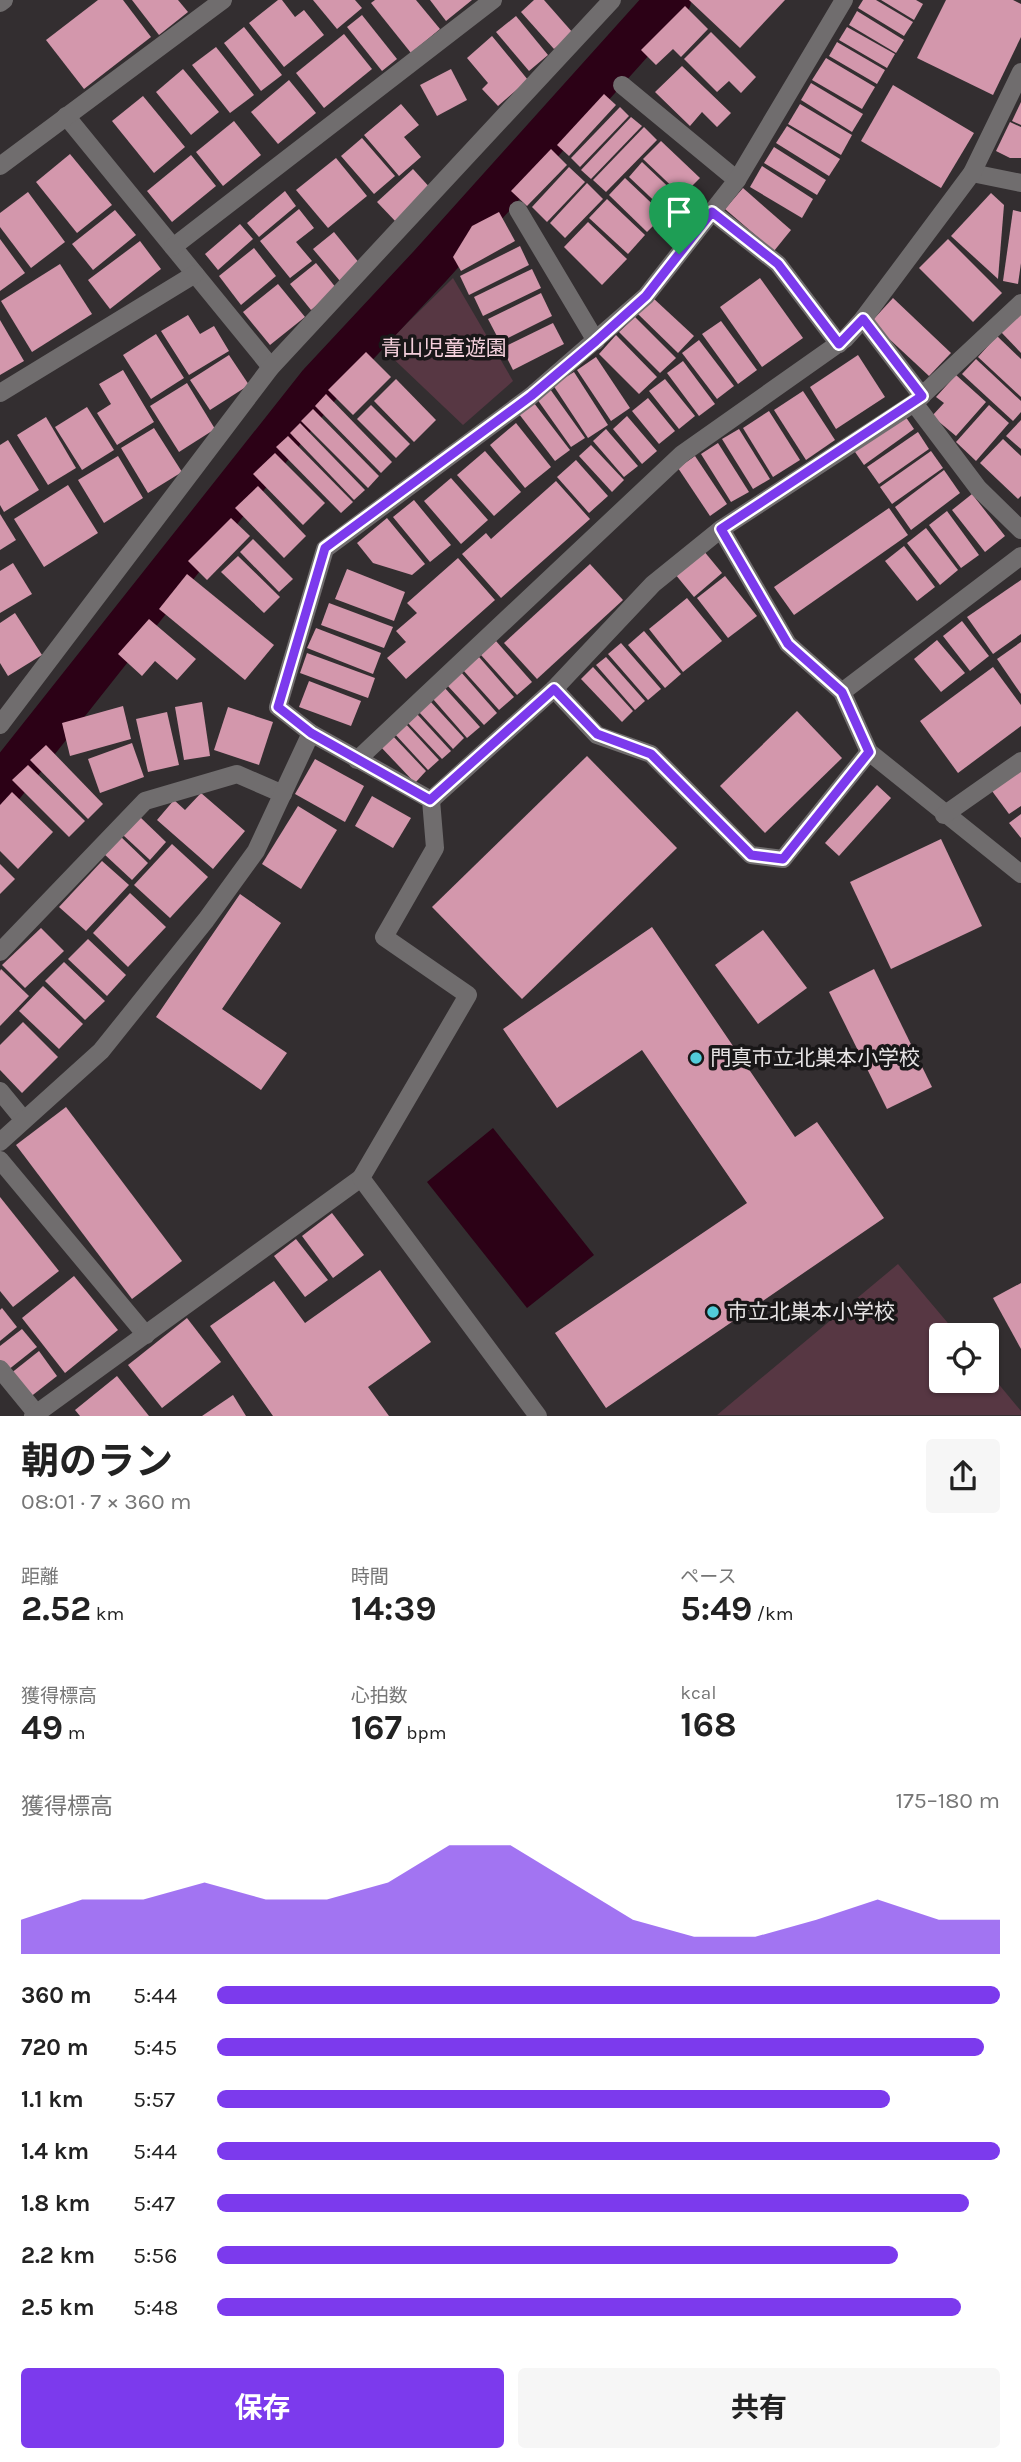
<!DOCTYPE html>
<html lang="ja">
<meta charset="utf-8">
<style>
body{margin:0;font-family:Karla,"Noto Sans JP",sans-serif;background:#f6f6f6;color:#222;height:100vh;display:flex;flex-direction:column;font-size:26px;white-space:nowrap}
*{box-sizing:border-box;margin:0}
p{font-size:23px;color:#767676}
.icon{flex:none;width:38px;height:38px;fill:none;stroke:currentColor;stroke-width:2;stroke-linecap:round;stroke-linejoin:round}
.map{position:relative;height:1416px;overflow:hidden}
.side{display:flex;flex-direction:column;background:#fff;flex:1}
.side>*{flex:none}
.tools{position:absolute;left:929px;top:1323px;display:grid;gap:14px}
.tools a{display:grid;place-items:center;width:70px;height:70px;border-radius:7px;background:#fff;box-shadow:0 2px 5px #0004;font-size:35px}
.pin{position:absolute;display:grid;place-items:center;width:60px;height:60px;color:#fff;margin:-72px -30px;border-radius:50% 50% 50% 0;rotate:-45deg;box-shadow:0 0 7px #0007}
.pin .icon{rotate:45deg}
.round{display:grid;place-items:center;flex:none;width:74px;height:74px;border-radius:7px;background:#f6f6f6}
.head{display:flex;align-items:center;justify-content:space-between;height:119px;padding:0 21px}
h1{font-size:38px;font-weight:700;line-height:52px}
.stats{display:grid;grid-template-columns:repeat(3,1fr);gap:10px;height:119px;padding:7px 21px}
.stats div{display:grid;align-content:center}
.stats b{font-size:35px;font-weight:700}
.stats small{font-size:19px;font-weight:400}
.stats p{font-size:19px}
.chart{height:196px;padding:14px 21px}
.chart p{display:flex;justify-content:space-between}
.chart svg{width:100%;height:126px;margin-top:7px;fill:#7c3aed;opacity:.7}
.cta{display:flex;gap:14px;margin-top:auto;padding:14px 21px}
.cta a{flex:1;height:80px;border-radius:7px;background:#7c3aed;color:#fff;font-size:28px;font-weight:700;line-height:80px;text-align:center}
.cta a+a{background:#f6f6f6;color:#222}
ul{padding:0 21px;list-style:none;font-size:23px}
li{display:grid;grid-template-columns:112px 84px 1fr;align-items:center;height:52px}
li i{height:18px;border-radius:9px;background:#7c3aed}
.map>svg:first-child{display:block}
.green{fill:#573743}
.water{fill:#2c0116}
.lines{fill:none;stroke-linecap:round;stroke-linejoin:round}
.canal{stroke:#2c0116;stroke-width:44}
.building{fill:#d397ac}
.minor{stroke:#706d6e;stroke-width:18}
.route-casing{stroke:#fff;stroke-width:14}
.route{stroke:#7c3aed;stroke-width:9}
.poi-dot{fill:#52cbd9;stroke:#191718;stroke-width:2.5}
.labels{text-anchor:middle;stroke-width:7;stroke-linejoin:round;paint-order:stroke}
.park-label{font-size:21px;fill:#f4d0dc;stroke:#191718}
.poi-label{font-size:21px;fill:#e7e4e5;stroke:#191718;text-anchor:start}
</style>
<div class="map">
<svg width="1021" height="1416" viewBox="0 0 1021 1416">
<rect width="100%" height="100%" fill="#332e30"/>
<g class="green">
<polygon points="453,278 513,381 463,425 382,348"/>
<polygon points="898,1264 958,1335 942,1335 942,1381 987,1381 987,1370 1021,1411 1021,1415 717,1415"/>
</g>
<polygon class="water" points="493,1128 594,1255 527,1308 427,1182"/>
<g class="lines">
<polyline class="canal" points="0,788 320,384 430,266 669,0"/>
</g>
<g class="building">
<polygon points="98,0 123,0 151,37 84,89 46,40"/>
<polygon points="132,0 178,0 188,12 159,35"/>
<polygon points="278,0 282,0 295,17 304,10 324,35 284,67 249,23"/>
<polygon points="313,0 355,0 362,8 337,29"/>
<polygon points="375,0 416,0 440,29 411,53 371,3"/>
<polygon points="430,0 472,0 446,21"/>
<polygon points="534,0 544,0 573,33 554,49 521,12"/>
<polygon points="689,0 785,0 740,48"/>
<polygon points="863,0 876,0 913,22 904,36 858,8"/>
<polygon points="881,0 916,0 923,4 914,20"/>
<polygon points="946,0 1013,0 1021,4 1021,37 993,95 917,58"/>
<polygon points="685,6 708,29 681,57 673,49 656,65 641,50"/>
<polygon points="857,11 904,40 896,53 849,25"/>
<polygon points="362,15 397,59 382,71 347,27"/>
<polygon points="516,16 548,55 529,71 496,32"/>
<polygon points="244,27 282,75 261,91 224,43"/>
<polygon points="847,27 895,54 887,68 839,40"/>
<polygon points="711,32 756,77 741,93 729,81 717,92 684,59"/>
<polygon points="344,34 372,69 324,108 296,73"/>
<polygon points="492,36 528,80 498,106 482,89 488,83 467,58"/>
<polygon points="837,42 885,70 877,84 829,56"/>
<polygon points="216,47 254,95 230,113 192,65"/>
<polygon points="826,58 875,87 862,109 812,80"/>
<polygon points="682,66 731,113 717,127 702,112 690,126 655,92"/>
<polygon points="183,69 219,112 191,135 156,92"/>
<polygon points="451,69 467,100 437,116 420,85"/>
<polygon points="289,80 316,113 278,144 251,112"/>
<polygon points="811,83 863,114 852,132 801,100"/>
<polygon points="893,85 974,133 941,188 861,141"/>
<polygon points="604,94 616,105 569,156 557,145"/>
<polygon points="143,96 185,147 154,173 112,121"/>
<polygon points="1021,102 1021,125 1012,121"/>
<polygon points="401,104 419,125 404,137 421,157 399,176 364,135"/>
<polygon points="800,104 852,135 841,155 788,124"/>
<polygon points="620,107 629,116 580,167 571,158"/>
<polygon points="631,117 642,126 591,179 581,170"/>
<polygon points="234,121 261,155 223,186 196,152"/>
<polygon points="1010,122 1021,127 1021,158 1010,158 996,151"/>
<polygon points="787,126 840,159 829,176 776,143"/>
<polygon points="644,127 657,140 606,192 593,180"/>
<polygon points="362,138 395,176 374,194 341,156"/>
<polygon points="661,141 700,178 682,196 643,159"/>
<polygon points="774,147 826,180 817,195 764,163"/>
<polygon points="551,149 567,165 527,206 511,191"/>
<polygon points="70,154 112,205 77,233 36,182"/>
<polygon points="191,155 216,186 172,222 147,191"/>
<polygon points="336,158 367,196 328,228 296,190"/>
<polygon points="642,162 680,198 666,212 629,177"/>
<polygon points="762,166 813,199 802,218 750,187"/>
<polygon points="569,167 585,182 547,222 532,207"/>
<polygon points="413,169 432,190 397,223 377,202"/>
<polygon points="625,178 664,215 647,232 609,195"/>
<polygon points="587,183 603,199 565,238 550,223"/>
<polygon points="743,188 791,230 774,251 725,209"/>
<polygon points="285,191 296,206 259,237 247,223"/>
<polygon points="28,192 65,242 31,268 0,227 0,213"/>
<polygon points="991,193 1004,205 998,279 951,236"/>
<polygon points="607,199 645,235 628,254 589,218"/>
<polygon points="299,209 314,228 296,242 312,261 290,278 260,241"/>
<polygon points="115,210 136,235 93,270 72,244"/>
<polygon points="1013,210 1021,212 1021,263 1018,284 1003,281"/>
<polygon points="499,212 515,241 461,271 453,257 472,226"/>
<polygon points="588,222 627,259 602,285 564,247"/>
<polygon points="240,224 253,239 218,270 205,254"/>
<polygon points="334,232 360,264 340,281 313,249"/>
<polygon points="0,239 25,273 0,291"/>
<polygon points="948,239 1002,293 973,322 919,268"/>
<polygon points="140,241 161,269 110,309 88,280"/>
<polygon points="520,246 529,265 469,295 460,276"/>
<polygon points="254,248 276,276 241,305 219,276"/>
<polygon points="316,263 337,289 311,310 290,284"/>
<polygon points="60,264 92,314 32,352 1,301"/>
<polygon points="532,269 541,288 483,316 474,297"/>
<polygon points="760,278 803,338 762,367 720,307"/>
<polygon points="278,284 305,317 270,345 243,312"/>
<polygon points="541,293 552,316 500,342 488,319"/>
<polygon points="653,298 694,336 678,353 638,314"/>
<polygon points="893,298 951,353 929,376 871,322"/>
<polygon points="1021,313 1021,353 1001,332"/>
<polygon points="188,315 200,334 214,326 229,351 189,375 161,331"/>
<polygon points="635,317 676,358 660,373 619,332"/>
<polygon points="0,320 24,361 0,375"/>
<polygon points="721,321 757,370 738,384 702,334"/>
<polygon points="553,323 564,344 513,370 502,348"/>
<polygon points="156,334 184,378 151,399 123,355"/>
<polygon points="616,335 657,377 639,394 599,354"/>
<polygon points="997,336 1021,359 1021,397 978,357"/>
<polygon points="699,340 734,386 717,399 682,353"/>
<polygon points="366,352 391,377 353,415 328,390"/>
<polygon points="229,355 249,385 210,410 190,380"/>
<polygon points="858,355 885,397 836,429 810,387"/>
<polygon points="596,357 630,408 611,421 577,370"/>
<polygon points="976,359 1021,401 1021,412 1013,421 962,374"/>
<polygon points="683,361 715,404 699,416 667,373"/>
<polygon points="123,370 154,422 117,445 97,413 111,404 99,384"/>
<polygon points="574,372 608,425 588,438 553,385"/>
<polygon points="956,375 986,402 956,436 932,416 944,403 936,397"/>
<polygon points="396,379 436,420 414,442 374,401"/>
<polygon points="665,379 695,416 679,429 649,391"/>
<polygon points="187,383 215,429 179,452 150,406"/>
<polygon points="550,389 585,438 571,447 537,399"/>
<polygon points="803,391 835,440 806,460 774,410"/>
<polygon points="326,394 392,462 381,473 315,406"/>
<polygon points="648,398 675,431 659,444 632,411"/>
<polygon points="534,403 570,450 555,461 519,414"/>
<polygon points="371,405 410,444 396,458 357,419"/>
<polygon points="989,405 1009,423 976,461 956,442"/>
<polygon points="87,407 114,450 82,470 55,427"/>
<polygon points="313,409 379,476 368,488 301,421"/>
<polygon points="769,411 800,460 773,477 743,428"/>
<polygon points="903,413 914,429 864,465 853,449"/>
<polygon points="627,416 657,451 642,464 613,429"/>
<polygon points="46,417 76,468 48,485 17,435"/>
<polygon points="1021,420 1021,449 1006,436"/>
<polygon points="300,423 365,490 354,500 290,433"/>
<polygon points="516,423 551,467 525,488 490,445"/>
<polygon points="154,428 182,472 148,493 121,448"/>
<polygon points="606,429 638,466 624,477 593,441"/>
<polygon points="739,429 770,479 753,489 722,439"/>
<polygon points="918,432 929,449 879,484 867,467"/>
<polygon points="288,436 353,502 341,513 276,447"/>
<polygon points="1003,439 1021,456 1021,496 1018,499 980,463"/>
<polygon points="8,440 39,490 4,512 0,505 0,445"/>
<polygon points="718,443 749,492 731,502 701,454"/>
<polygon points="591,445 624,480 612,492 579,456"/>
<polygon points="485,451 521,492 494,516 457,475"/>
<polygon points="931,451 943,468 892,504 880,487"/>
<polygon points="275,453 325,503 303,525 253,474"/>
<polygon points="118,456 143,498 104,523 78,480"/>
<polygon points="695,456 727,504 710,516 678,468"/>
<polygon points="576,460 608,496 589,513 557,477"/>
<polygon points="944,470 960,493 911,530 895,507"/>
<polygon points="451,478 488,520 461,544 424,501"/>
<polygon points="556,481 590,519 501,598 462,554 486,533 491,539"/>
<polygon points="68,485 98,533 44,567 14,519"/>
<polygon points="258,486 306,536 284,558 235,508"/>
<polygon points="972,494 1005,536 985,552 952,510"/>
<polygon points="414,500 451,545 430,562 393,517"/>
<polygon points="889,508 908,535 794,615 774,587"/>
<polygon points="947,511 979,555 961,568 929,525"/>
<polygon points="0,514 16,540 0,550"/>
<polygon points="231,518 250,536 207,580 188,561"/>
<polygon points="387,518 425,564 412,575 373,563 357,543"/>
<polygon points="926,528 958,570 940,585 907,543"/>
<polygon points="253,539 293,579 279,592 240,552"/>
<polygon points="904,546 935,587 917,601 885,561"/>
<polygon points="703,550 722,573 694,597 675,574"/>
<polygon points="238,556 280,597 264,613 221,572"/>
<polygon points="458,558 495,600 406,679 387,658 406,642 396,631 417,613 407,603"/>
<polygon points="13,563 32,594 0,613 0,571"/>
<polygon points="590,564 623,600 537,679 504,643"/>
<polygon points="347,569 405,592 394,621 335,599"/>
<polygon points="187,574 274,645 245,680 159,609"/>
<polygon points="725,576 757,616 728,638 697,598"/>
<polygon points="1021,580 1021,634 993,654 967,617"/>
<polygon points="687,598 722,641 683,672 649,629"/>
<polygon points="329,603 393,627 384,648 321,625"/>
<polygon points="15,613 42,655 8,676 0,663 0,623"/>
<polygon points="149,619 196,659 177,680 155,661 142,676 118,654"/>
<polygon points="962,621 989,656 970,671 943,636"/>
<polygon points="316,628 381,653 373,674 307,648"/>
<polygon points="644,631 681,674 665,688 628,645"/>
<polygon points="937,640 965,673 941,692 914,659"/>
<polygon points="496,641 532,682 517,695 481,655"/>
<polygon points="1021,642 1021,694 997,659"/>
<polygon points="621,643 661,689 648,700 608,654"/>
<polygon points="307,653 375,678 368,698 300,673"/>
<polygon points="479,657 514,697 499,710 463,670"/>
<polygon points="606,657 645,701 635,710 596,665"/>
<polygon points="593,667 633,711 622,722 581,679"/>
<polygon points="993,667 1021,705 1021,726 958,773 920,721"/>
<polygon points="461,672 497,713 484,725 447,685"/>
<polygon points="309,681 361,701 351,726 299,707"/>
<polygon points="444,687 480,727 467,738 433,699"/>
<polygon points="430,701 464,738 453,749 419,712"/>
<polygon points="202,702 210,756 184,760 175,707"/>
<polygon points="123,706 131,739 70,756 62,723"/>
<polygon points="228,707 273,722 259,765 214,750"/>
<polygon points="797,711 842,758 765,833 720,786"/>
<polygon points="167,712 179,765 148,772 136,719"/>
<polygon points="417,714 451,751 442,759 408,723"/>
<polygon points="404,722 439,760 428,770 393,732"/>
<polygon points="391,734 426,771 415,783 379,745"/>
<polygon points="132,743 144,777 100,793 88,759"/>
<polygon points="46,745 103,804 88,819 30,760"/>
<polygon points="587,756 677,848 522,999 432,907"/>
<polygon points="315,759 364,786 345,822 295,794"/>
<polygon points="28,765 85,821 69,837 12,780"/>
<polygon points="1021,769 1021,806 1009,814 992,791"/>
<polygon points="877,785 891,798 839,856 825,843"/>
<polygon points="12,792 53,832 18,869 0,851 0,805"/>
<polygon points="201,793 245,831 213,869 157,820 174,800 185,810"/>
<polygon points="372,796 411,818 393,848 355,826"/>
<polygon points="298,806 337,830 301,889 262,864"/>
<polygon points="1021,814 1021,838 1009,823"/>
<polygon points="140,817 166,842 150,860 123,835"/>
<polygon points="119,835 148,863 132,880 103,853"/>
<polygon points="941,839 982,926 891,969 850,882"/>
<polygon points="172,844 208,877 170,918 134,885"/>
<polygon points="102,861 129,885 86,931 59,907"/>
<polygon points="0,864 15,879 0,894"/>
<polygon points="130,893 166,927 128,967 93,933"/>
<polygon points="240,894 281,923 222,1009 287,1053 261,1090 156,1017"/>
<polygon points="652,927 795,1137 817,1122 884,1218 606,1408 555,1333 747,1203 642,1050 557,1108 503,1029"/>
<polygon points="41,928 64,951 25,988 2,965"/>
<polygon points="763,930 807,988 758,1024 715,965"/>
<polygon points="88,939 126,975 107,996 68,959"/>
<polygon points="64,962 105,1001 85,1020 45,981"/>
<polygon points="1,969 29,996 0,1026 0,971"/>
<polygon points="874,969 932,1087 887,1109 829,992"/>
<polygon points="43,986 83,1024 59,1049 19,1011"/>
<polygon points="23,1022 58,1057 22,1093 0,1070 0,1045"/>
<polygon points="66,1107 182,1261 132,1299 16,1145"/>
<polygon points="0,1197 59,1271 13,1307 0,1291"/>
<polygon points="332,1213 364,1255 333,1278 302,1236"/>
<polygon points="296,1239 328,1280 305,1297 274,1256"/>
<polygon points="380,1270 431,1342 368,1387 389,1416 273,1416 210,1326 274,1281 305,1323"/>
<polygon points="74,1276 118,1330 65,1373 22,1318"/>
<polygon points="1021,1283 1021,1349 993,1298"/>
<polygon points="2,1308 17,1327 0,1341 0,1310"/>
<polygon points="187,1318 221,1362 162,1408 128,1365"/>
<polygon points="22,1329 37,1347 8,1370 0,1360 0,1346"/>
<polygon points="39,1351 57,1376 29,1398 10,1374"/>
<polygon points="117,1376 149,1416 80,1416 75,1410"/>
<polygon points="233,1395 246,1416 202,1416"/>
</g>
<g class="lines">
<g class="minor">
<polyline points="0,3 4,0"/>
<polyline points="622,85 737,180"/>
<polyline points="66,116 271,367"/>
<polyline points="0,166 223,0"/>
<polyline points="972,173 1021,183"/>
<polyline points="518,210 596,341"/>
<polyline points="712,212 778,264 839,344"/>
<polyline points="173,247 493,0"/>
<polyline points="1021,303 914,403 978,488 1021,530"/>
<polyline points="863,319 922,396"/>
<polyline points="0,393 195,274"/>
<polyline points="721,529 788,644 842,692 869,752 1021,874"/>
<polyline points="554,689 653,584 721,529 914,403"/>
<polyline points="842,692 1021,556"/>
<polyline points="0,725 271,367 612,0"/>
<polyline points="357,760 682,454 845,339 863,319 972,173 1021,72"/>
<polyline points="431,800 554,689 597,735 651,754 751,855 783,859 869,752"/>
<polyline points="944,815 1021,761"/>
<polyline points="0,952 145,801 237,774 283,794"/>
<polyline points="0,1091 23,1119"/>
<polyline points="0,1142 101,1051 206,920 256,851 311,733"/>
<polyline points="0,1160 146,1335"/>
<polyline points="0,1369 36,1413"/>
<polyline points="33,1416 361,1178"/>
<polyline points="538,1416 361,1178 468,995 384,937 435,848 431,800 311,733 278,707 325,549 531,396 646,296 737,180 844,0"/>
</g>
</g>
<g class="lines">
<g class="route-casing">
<polygon id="route" points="712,212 778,264 839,344 863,319 922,396 721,529 788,644 842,692 869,752 783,859 751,855 651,754 597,734 554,689 430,800 311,733 278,707 325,548 531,396 596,341 646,296"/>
</g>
<use href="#route" class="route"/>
</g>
<g class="poi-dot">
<circle cx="696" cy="1058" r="7"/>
<circle cx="713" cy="1312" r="7"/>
</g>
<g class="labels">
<g class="park-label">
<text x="444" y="355">青山児童遊園</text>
</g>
<g class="poi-label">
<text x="710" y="1065">門真市立北巣本小学校</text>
<text x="727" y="1319">市立北巣本小学校</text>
</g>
</g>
</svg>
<div class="tools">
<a><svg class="icon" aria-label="locate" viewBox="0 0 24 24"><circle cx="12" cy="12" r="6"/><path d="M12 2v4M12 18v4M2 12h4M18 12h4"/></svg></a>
</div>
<div class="pin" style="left:679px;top:254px;background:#1e9e55"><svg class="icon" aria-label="arrive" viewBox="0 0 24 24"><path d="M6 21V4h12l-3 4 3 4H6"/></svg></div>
</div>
<section class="side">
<div class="head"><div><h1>朝のラン</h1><p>08:01 · 7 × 360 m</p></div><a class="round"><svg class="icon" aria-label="share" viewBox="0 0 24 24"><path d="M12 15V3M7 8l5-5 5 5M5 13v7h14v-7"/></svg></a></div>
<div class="stats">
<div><p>距離</p><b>2.52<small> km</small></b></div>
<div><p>時間</p><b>14:39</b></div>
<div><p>ペース</p><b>5:49<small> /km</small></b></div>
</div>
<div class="stats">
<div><p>獲得標高</p><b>49<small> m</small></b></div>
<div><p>心拍数</p><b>167<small> bpm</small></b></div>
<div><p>kcal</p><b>168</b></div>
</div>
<div class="chart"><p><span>獲得標高</span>175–180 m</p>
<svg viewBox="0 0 160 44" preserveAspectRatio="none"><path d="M0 44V32L10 25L20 25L30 19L40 25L50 25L60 19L70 6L80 6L90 19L100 32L110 38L120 38L130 32L140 25L150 32L160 32V44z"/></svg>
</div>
<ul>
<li><b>360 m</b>5:44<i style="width:100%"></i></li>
<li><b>720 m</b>5:45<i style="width:98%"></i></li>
<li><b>1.1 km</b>5:57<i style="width:86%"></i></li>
<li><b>1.4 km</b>5:44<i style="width:100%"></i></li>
<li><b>1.8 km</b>5:47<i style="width:96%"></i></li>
<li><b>2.2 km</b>5:56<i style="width:87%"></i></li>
<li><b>2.5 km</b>5:48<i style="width:95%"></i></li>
</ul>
<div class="cta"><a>保存</a><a>共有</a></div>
</section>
